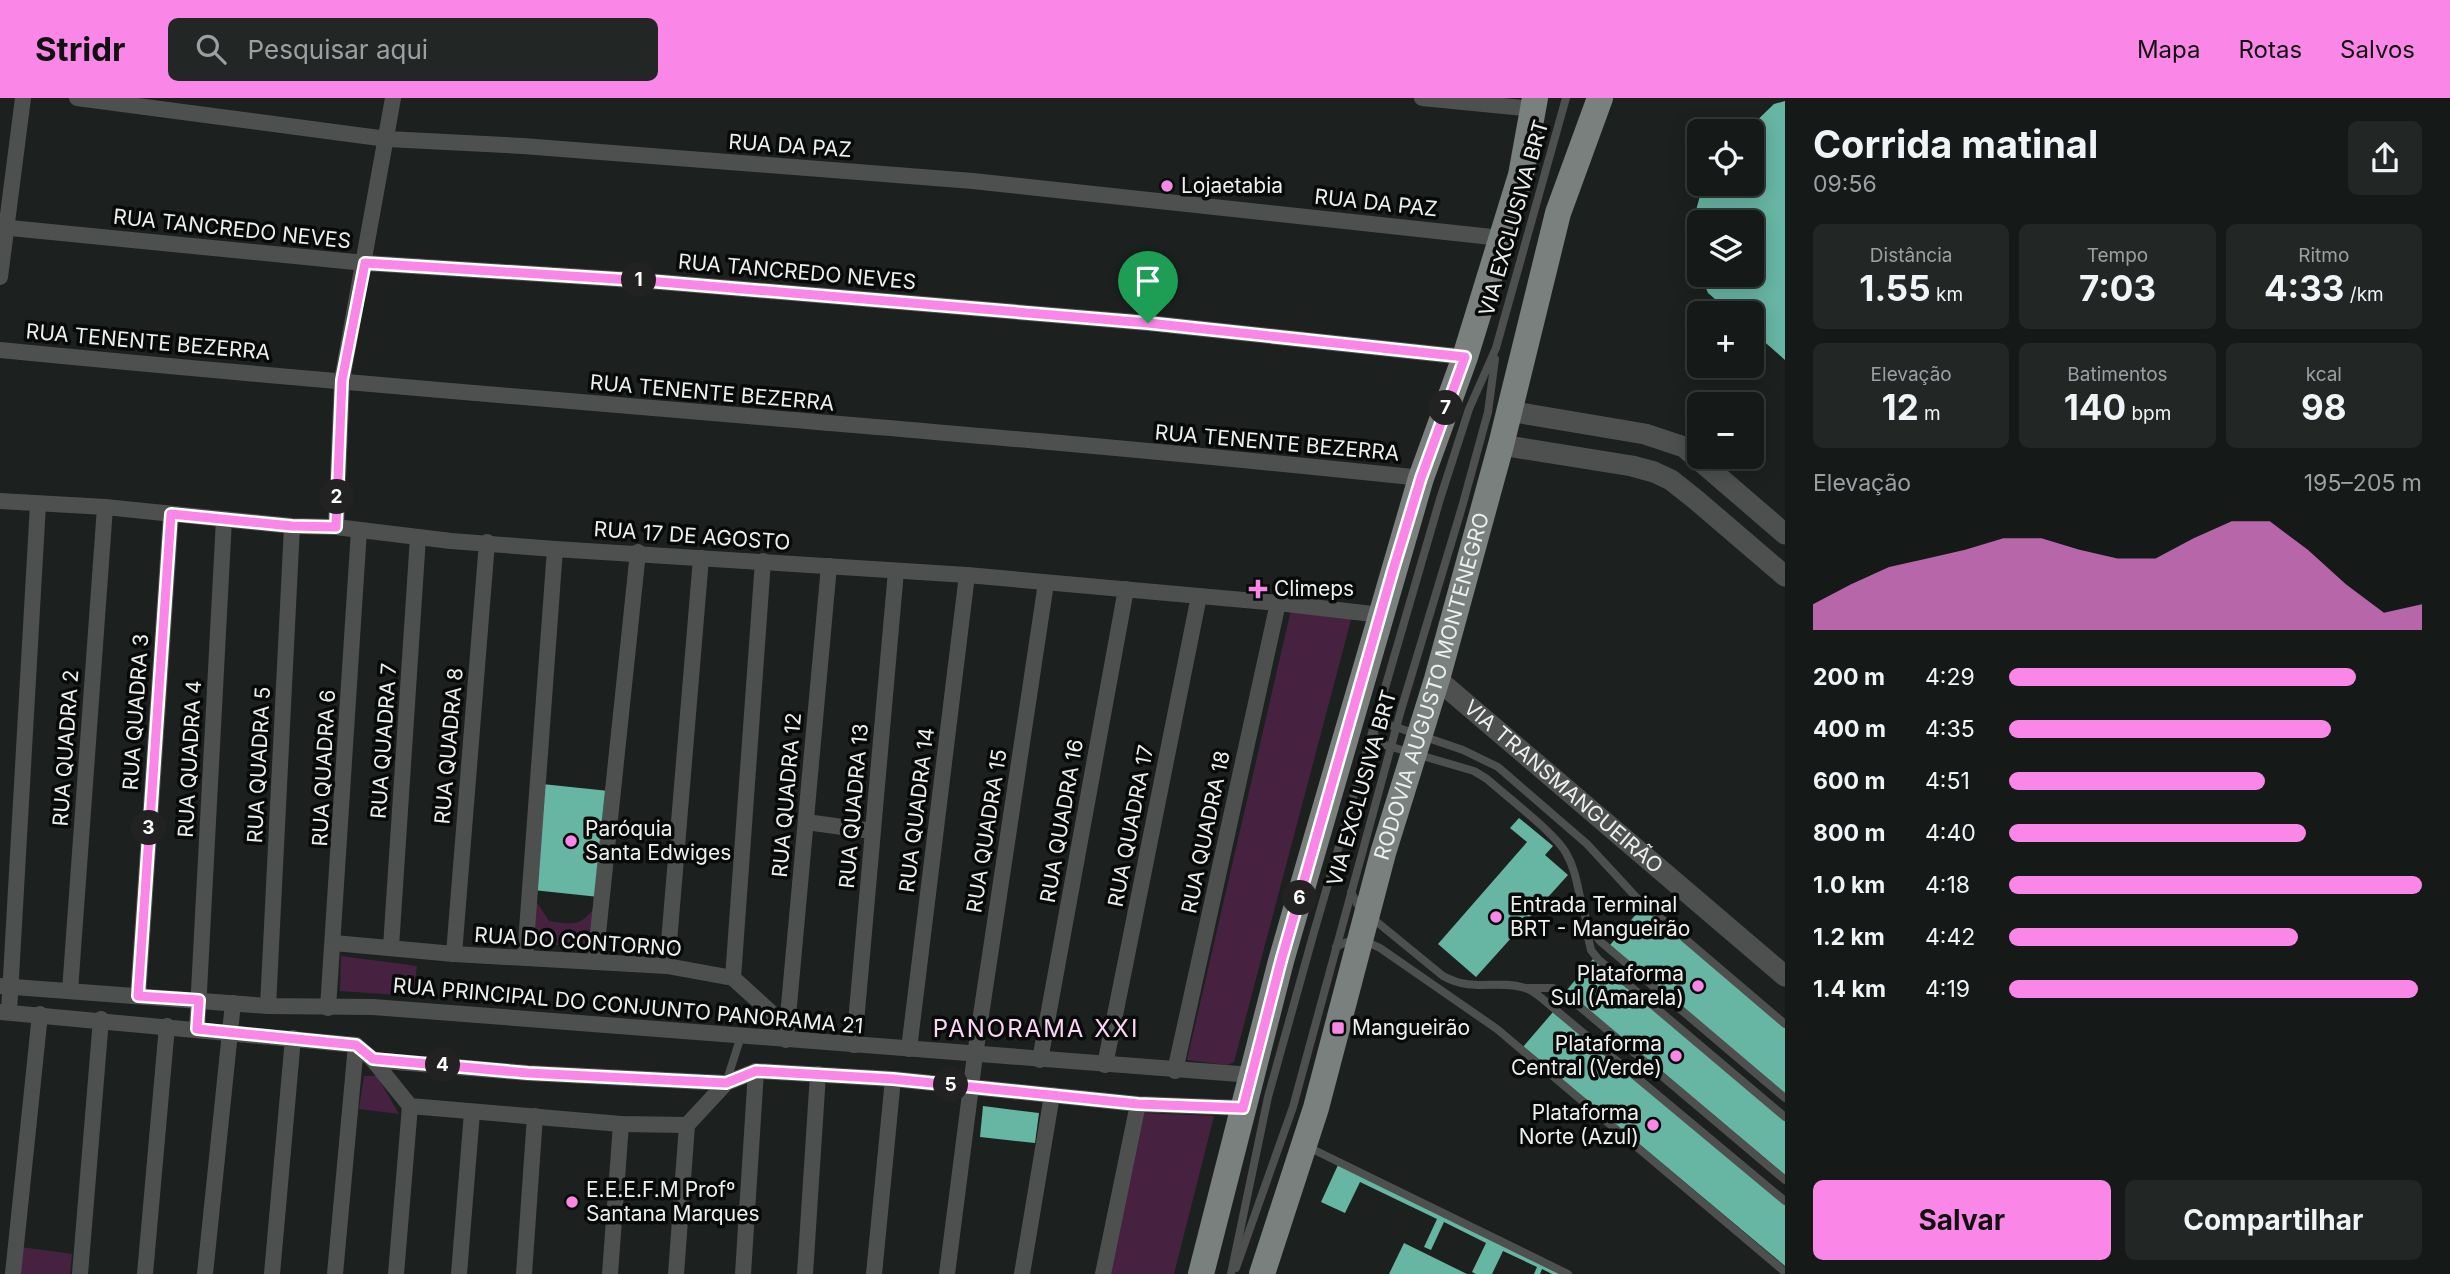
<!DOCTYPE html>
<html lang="pt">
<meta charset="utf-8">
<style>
body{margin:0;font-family:Inter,sans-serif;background:#222625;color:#f1f3f6;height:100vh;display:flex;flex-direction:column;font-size:26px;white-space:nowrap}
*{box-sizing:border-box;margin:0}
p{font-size:23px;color:#9da0a2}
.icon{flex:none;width:38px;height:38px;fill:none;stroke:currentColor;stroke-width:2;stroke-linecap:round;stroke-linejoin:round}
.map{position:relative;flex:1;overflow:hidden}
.panel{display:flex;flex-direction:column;background:#151918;width:665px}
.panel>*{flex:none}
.fabs{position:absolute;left:1687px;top:21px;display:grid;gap:14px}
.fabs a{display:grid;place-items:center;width:77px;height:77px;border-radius:10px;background:#151918;box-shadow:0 4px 18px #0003,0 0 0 2px #343837;font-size:35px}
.pin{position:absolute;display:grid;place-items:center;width:60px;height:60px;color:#fff;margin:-72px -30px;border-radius:50% 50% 50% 0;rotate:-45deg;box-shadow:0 0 7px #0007}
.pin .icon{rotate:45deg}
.km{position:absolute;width:35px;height:35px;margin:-18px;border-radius:50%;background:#222;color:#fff;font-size:19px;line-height:35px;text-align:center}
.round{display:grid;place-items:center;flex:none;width:74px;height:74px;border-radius:10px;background:#222625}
.summary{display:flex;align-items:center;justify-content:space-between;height:119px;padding:0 28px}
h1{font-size:38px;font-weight:700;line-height:52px}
.stats{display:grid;grid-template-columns:repeat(3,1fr);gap:10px;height:119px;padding:7px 28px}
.stats div{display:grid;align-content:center;border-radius:10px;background:#222625;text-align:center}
.stats b{font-size:35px;font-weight:700}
.stats small{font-size:19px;font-weight:400}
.stats p{font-size:19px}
.chart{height:196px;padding:14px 28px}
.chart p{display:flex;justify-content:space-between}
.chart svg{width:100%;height:126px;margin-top:7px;fill:#fa87e7;opacity:.7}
.action{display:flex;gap:14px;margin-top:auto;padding:14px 28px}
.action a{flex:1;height:80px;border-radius:10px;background:#fa87e7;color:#111;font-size:28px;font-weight:700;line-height:80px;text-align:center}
.action a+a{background:#222625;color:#f1f3f6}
ul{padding:0 28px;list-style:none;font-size:23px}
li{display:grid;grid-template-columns:112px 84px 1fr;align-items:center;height:52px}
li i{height:18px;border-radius:9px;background:#fa87e7}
header{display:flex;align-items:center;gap:42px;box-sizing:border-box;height:98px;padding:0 35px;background:#fa87e7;color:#111}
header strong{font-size:33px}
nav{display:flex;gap:38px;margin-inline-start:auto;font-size:24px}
.search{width:490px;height:63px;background:#222625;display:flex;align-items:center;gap:18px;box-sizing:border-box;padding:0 24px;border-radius:10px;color:#9da0a2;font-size:26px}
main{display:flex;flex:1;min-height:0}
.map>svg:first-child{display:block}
.green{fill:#462240}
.building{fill:#67b5a3}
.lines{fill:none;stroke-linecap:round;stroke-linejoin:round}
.service{stroke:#4d504f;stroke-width:8}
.minor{stroke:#4d504f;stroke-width:16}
.tertiary{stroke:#4d504f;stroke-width:21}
.primary{stroke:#7a807e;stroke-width:26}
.route-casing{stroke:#fff;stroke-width:14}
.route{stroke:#fa87e7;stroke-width:9}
.poi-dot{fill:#fa87e7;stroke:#080a0a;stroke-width:2.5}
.labels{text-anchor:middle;stroke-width:7;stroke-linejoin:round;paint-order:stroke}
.street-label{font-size:21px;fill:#ecefee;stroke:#080a0a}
.poi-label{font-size:21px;fill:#ecefee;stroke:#080a0a;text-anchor:start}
.quarter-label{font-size:24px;letter-spacing:2px;fill:#fcd4f3;stroke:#080a0a}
</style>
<header>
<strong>Stridr</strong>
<div class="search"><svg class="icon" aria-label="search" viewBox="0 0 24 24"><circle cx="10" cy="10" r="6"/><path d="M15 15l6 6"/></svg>Pesquisar aqui</div>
<nav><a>Mapa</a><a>Rotas</a><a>Salvos</a></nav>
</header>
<main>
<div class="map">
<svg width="1785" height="1176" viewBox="0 0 1785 1176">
<rect width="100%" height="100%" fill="#1c2120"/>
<g class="green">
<polygon points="1291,512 1352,518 1234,964 1227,967 1187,962"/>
<path d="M 603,798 L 596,852 L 541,845 L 533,835 L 534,800 L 549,823 C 583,829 584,824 603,798 Z"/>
<polygon points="341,858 417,868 413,898 340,893"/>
<polygon points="364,978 377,978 399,1016 359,1011"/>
<polygon points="1141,1015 1214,1018 1174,1176 1108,1176"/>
<polygon points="21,1149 72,1156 70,1176 20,1176"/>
</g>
<g class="building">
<polygon points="1785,3 1785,262 1752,233 1752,215 1731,215 1708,195 1700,177 1752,177 1752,124 1699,124 1699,175 1695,166 1692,127 1701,94 1707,86 1752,86 1752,33 1746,33 1774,6"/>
<polygon points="542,686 609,693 599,799 533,792"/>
<polygon points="1519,720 1553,748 1545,757 1568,777 1476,879 1438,846 1527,744 1510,730"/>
<polygon points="1643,808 1785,929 1785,996 1610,847"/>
<polygon points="1593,861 1785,1023 1785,1077 1566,893"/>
<polygon points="1553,914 1785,1106 1785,1168 1523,949"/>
<polygon points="983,1008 1039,1015 1035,1045 980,1039"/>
<polygon points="1338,1067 1564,1176 1552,1176 1542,1171 1540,1176 1534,1176 1537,1169 1503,1153 1492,1176 1476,1176 1472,1174 1486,1145 1444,1124 1431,1152 1424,1149 1437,1121 1360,1084 1345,1115 1321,1104"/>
<polygon points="1404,1145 1467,1176 1389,1176"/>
</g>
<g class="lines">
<g class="service">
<path d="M 1351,794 L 1357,806 L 1366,815 L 1443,878 C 1474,895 1496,881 1525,890 C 1530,891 1535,895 1539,898 L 1785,1103"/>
<polyline points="1585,826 1591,852 1598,861 1785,1019"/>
<path d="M 1336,849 C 1352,839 1364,842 1380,850 L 1497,931 L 1785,1174"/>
<polyline points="1528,890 1553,890 1567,898 1785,1082"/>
<path d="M 1785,926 L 1636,799 L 1587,746 L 1498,669 L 1463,652 L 1390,627 L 1379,628 L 1373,633 L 1376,640 L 1385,647 L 1474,673 L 1487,681 C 1506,698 1555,735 1566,755 C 1584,786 1574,814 1601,844 L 1785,1000"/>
<polyline points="726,985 741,938"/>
<polyline points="1306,1048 1568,1176"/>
<polyline points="1236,1170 1293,1009 1401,612 1462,409 1488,314 1495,261"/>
<polyline points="1231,1176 1268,999 1314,834 1440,401 1469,311 1496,250 1566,0"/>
</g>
<g class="minor">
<polyline points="77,0 387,41 523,48 973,83 1501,140"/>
<polyline points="1422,0 1533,11"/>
<polyline points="0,129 365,165 648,183 1148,225 1465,259"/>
<polyline points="0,179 23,0"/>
<path d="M 0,252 C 473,299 948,330 1421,380"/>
<polyline points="0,403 105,409 292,428 336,429 451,443 555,451 967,477 1278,505 1381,517"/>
<polyline points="336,429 342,282 393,0"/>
<polyline points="806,724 872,733"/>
<polyline points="334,845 454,856 667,868 733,880 787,929 786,942"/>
<polyline points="391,849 418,439"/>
<polyline points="454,856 487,444"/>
<polyline points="525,859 555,451"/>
<polyline points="595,864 638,454"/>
<polyline points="667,868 701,460"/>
<polyline points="733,880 763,463"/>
<polyline points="0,888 268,908 373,909 1252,977"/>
<polyline points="70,893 105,409"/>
<polyline points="138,898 171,416"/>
<polyline points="268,908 292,428"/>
<polyline points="328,910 359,432"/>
<polyline points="0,914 356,947 373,962 528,975 726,985 756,973 893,981 1138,1006 1243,1010"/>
<polyline points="9,914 38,406"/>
<polyline points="787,929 829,468"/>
<polyline points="197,931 224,421"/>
<polyline points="854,947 896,473"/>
<polyline points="909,951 967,477"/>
<polyline points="373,962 410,1008 621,1026 687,1027 726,985"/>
<polyline points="1040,962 1126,491"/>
<polyline points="1105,967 1199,498"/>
<polyline points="1175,973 1278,505"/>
<polyline points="13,1176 40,916"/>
<polyline points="80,1176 101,921"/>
<polyline points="145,1176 167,928"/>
<polyline points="205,1176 233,905"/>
<polyline points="272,1176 293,940"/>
<polyline points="335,1176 356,947"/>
<polyline points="396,1176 410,1008"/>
<polyline points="459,1176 472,1014"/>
<polyline points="524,1176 535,1018"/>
<polyline points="610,1176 621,1026"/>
<polyline points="676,1176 687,1027"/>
<polyline points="743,1176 756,973"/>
<polyline points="805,1176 818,976"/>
<polyline points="874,1176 893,981"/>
<polyline points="947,1176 975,957 1046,485"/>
<polyline points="1022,1176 1052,997"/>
<polyline points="1103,1176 1138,1006"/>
</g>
<g class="tertiary">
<polyline points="1509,313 1645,336 1684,349 1785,436"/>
<polyline points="1501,347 1632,368 1654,374 1671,382 1695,401 1785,478"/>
<path id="s1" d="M 1437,581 L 1785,878"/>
</g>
<g class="primary">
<polyline points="1201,1176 1281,863 1421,380 1465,259 1521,77 1535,0"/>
<path id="s2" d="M 1262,1176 L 1316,1010 L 1383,755 L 1437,581 L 1501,347 L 1558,115 L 1600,0"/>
</g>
</g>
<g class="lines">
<g class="route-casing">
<polygon id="route" points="365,165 648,183 1148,225 1465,259 1421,380 1393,472 1281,863 1243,1010 1138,1006 893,981 756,973 726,985 528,975 373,961 356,947 197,931 199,902 138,898 171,416 292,428 336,429 342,282"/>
</g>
<use href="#route" class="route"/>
</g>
<g class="poi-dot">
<circle cx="1167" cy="88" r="7"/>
<path d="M1254.5 480.5h7v7h7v7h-7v7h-7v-7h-7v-7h7z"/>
<circle cx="571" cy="743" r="7"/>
<circle cx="1496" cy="819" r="7"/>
<circle cx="1698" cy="888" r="7"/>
<rect x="1331" y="923" width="14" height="14" rx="3.5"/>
<circle cx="1676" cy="958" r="7"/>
<circle cx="1653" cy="1027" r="7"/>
<circle cx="572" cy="1104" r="7"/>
</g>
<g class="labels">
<g class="street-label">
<text transform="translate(790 48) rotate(4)" y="7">RUA DA PAZ</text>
<text transform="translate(1376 105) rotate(6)" y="7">RUA DA PAZ</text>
<text transform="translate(1514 120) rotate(-74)" y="7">VIA EXCLUSIVA BRT</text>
<text transform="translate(232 131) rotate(6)" y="7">RUA TANCREDO NEVES</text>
<text transform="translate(797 174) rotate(5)" y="7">RUA TANCREDO NEVES</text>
<text transform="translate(148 244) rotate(5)" y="7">RUA TENENTE BEZERRA</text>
<text transform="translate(712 295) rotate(5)" y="7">RUA TENENTE BEZERRA</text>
<text transform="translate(1277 345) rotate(5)" y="7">RUA TENENTE BEZERRA</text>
<text transform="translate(692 438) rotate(4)" y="7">RUA 17 DE AGOSTO</text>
<text dy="7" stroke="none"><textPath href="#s2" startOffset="612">RODOVIA AUGUSTO MONTENEGRO</textPath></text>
<text transform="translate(136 614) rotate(-86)" y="7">RUA QUADRA 3</text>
<text transform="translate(384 643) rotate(-86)" y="7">RUA QUADRA 7</text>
<text transform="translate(449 648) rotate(-85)" y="7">RUA QUADRA 8</text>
<text transform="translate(66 650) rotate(-86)" y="7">RUA QUADRA 2</text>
<text transform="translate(190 661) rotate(-87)" y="7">RUA QUADRA 4</text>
<text transform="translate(259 667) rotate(-87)" y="7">RUA QUADRA 5</text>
<text transform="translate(324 670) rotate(-87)" y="7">RUA QUADRA 6</text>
<text dy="7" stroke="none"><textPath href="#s1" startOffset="166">VIA TRANSMANGUEIRÃO</textPath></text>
<text transform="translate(1362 690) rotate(-74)" y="7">VIA EXCLUSIVA BRT</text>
<text transform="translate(787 697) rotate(-85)" y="7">RUA QUADRA 12</text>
<text transform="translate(854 708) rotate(-85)" y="7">RUA QUADRA 13</text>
<text transform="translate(917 712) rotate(-83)" y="7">RUA QUADRA 14</text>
<text transform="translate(1062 723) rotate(-80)" y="7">RUA QUADRA 16</text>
<text transform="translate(1131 728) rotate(-79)" y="7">RUA QUADRA 17</text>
<text transform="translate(987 733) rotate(-81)" y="7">RUA QUADRA 15</text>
<text transform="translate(1206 734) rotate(-78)" y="7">RUA QUADRA 18</text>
<text transform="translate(578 844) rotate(4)" y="7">RUA DO CONTORNO</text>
<text transform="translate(628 908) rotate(5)" y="7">RUA PRINCIPAL DO CONJUNTO PANORAMA 21</text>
</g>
<g class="poi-label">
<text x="1181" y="95">Lojaetabia</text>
<text x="1274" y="498">Climeps</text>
<text x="585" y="738">Paróquia<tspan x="585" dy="24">Santa Edwiges</tspan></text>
<text x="1510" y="814">Entrada Terminal<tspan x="1510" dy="24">BRT - Mangueirão</tspan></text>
<text x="1684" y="883" text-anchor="end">Plataforma<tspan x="1684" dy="24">Sul (Amarela)</tspan></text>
<text x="1352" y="937">Mangueirão</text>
<text x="1662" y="953" text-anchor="end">Plataforma<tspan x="1662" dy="24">Central (Verde)</tspan></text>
<text x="1639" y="1022" text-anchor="end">Plataforma<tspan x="1639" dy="24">Norte (Azul)</tspan></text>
<text x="586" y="1099">E.E.E.F.M Profº<tspan x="586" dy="24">Santana Marques</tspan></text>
</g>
<g class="quarter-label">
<text x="1036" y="939">PANORAMA XXI</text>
</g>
</g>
</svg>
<div class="fabs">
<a><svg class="icon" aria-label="locate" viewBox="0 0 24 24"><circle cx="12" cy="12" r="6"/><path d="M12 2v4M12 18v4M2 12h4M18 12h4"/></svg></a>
<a><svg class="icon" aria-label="layers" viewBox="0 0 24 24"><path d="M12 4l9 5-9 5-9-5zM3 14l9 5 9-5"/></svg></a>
<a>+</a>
<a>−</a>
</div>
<div class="pin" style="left:1148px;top:225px;background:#1e9e55"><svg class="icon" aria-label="arrive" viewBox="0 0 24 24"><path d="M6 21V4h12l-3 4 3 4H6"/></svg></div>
<b class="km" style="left:639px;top:182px">1</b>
<b class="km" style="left:337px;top:399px">2</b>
<b class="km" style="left:149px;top:730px">3</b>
<b class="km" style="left:443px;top:967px">4</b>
<b class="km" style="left:951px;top:987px">5</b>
<b class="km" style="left:1300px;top:800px">6</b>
<b class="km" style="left:1446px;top:310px">7</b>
</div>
<section class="panel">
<div class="summary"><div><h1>Corrida matinal</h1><p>09:56</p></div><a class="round"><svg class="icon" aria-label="share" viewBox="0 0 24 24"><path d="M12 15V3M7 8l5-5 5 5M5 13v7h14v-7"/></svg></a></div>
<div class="stats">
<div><p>Distância</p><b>1.55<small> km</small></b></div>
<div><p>Tempo</p><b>7:03</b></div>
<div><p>Ritmo</p><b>4:33<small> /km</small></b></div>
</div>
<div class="stats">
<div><p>Elevação</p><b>12<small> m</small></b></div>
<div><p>Batimentos</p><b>140<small> bpm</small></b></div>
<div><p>kcal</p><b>98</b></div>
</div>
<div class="chart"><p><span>Elevação</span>195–205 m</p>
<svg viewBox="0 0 160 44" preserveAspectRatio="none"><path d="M0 44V35L10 28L20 22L30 19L40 16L50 12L60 12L70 16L80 19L90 19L100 12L110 6L120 6L130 16L140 28L150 38L160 35V44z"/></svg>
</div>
<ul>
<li><b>200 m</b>4:29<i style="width:84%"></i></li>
<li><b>400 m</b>4:35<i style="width:78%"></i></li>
<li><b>600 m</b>4:51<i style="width:62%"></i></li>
<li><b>800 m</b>4:40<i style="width:72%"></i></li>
<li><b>1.0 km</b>4:18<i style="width:100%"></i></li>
<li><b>1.2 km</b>4:42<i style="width:70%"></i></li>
<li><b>1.4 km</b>4:19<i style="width:99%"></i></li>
</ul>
<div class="action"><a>Salvar</a><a>Compartilhar</a></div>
</section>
</main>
